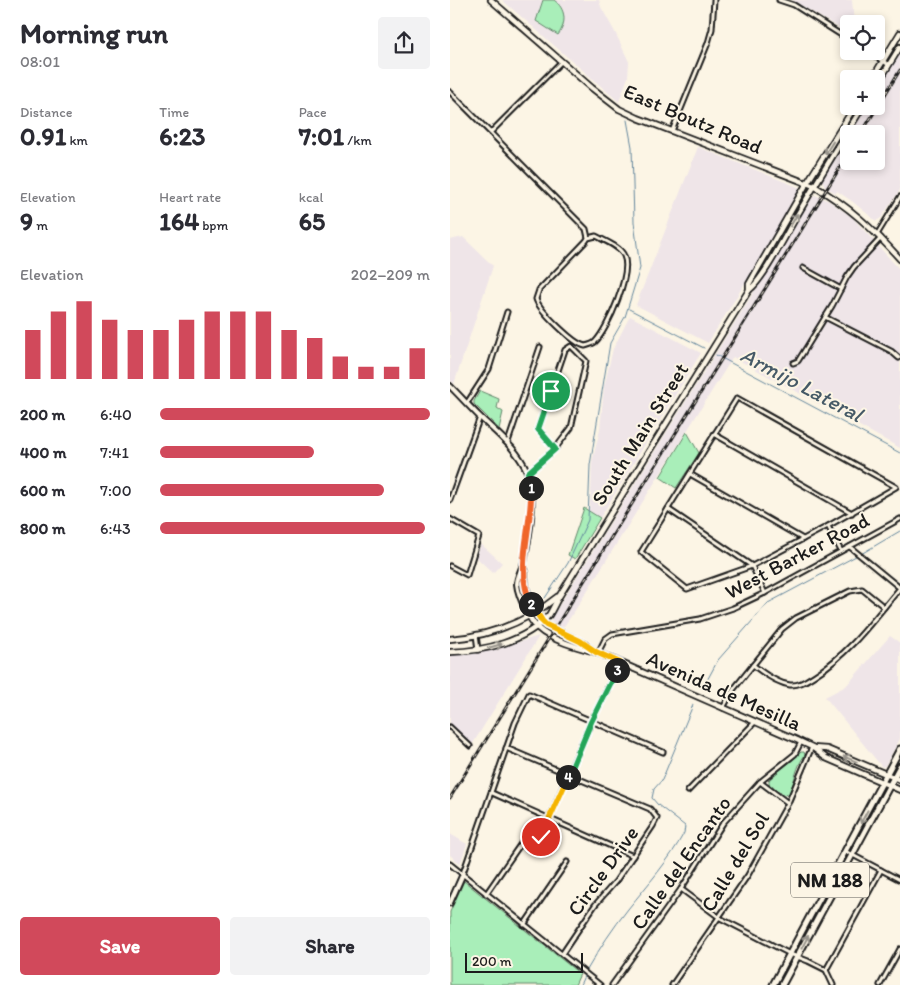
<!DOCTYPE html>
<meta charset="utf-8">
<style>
body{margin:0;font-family:Itim,sans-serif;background:#f2f2f3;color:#2b2b33;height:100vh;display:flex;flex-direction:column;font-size:19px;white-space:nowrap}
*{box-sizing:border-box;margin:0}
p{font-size:16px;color:#7c7c81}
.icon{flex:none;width:28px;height:28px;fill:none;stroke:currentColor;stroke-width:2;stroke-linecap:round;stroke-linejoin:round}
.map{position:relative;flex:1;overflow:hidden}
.sheet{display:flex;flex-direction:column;background:#fff;width:450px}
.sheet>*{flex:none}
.tools{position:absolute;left:390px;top:15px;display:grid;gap:10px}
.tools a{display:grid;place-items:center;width:45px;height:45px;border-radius:5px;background:#fff;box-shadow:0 2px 8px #0003;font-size:25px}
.scale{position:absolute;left:15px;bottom:12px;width:118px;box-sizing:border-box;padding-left:5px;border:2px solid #1c1c1c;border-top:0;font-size:14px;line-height:18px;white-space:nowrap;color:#1c1c1c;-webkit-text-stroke:4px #fcf5e5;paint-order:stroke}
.pin{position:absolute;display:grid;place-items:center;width:42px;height:42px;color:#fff;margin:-21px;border:2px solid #fff;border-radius:50%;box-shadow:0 1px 5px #0007}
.km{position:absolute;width:25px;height:25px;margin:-12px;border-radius:50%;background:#222;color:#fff;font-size:14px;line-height:25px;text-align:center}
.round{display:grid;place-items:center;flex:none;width:52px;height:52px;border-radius:5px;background:#f2f2f3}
.head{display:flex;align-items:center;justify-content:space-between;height:85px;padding:0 20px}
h1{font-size:28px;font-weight:700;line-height:38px}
.stats{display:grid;grid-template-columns:repeat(3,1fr);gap:8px;height:85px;padding:5px 20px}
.stats div{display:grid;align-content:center}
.stats b{font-size:25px;font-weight:700}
.stats small{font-size:14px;font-weight:400}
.stats p{font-size:14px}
.chart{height:140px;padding:10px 20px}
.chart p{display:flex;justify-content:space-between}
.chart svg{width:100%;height:90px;margin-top:5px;stroke:#d1495b;stroke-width:6}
.button{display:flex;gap:10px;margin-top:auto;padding:10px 20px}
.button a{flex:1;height:58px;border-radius:5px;background:#d1495b;color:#fff;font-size:20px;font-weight:700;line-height:58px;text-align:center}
.button a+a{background:#f2f2f3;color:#2b2b33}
ul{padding:0 20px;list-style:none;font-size:16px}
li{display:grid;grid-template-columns:80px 60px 1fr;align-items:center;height:38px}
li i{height:12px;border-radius:6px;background:#d1495b}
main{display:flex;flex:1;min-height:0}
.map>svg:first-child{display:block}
.built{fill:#efe5e8}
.green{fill:#a9eeb9;stroke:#62856a}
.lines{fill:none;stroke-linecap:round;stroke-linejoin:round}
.stream{stroke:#63869d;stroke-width:1}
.minor-casing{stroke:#1c1c1c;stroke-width:7}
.tertiary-casing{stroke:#1c1c1c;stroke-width:8}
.secondary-casing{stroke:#1c1c1c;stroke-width:8}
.primary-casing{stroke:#1c1c1c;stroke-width:9}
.minor{stroke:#fcf5e5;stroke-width:3}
.tertiary{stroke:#fcf5e5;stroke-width:4}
.secondary{stroke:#fcf5e5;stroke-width:4.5}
.primary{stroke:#fcf5e5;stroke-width:5}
.rail-casing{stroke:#1c1c1c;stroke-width:3}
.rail{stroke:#fcf5e5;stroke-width:1;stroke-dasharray:4;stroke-linecap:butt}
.oneway{stroke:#97938b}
.split-1-casing{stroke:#fff;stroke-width:10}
.split-2-casing{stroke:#fff;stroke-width:10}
.split-3-casing{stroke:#fff;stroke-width:10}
.split-4-casing{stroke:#fff;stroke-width:10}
.split-5-casing{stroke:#fff;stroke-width:10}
.split-1{stroke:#22a559;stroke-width:6}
.split-2{stroke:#f0652b;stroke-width:6}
.split-3{stroke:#f5b400;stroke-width:6}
.split-4{stroke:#22a559;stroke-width:6}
.split-5{stroke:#f5b400;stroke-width:6}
.labels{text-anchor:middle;stroke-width:4;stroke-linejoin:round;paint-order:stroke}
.shield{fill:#fcf5e5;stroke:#5f5d58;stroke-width:1}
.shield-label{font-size:20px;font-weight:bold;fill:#1c1c1c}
.street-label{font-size:21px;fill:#1c1c1c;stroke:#fcf5e5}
.water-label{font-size:22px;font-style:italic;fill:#465a67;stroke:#fcf5e5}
</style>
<main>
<section class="sheet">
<div class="head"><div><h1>Morning run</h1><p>08:01</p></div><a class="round"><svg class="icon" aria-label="share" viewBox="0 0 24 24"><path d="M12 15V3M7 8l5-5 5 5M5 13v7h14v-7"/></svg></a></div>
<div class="stats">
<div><p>Distance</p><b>0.91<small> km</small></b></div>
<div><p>Time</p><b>6:23</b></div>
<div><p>Pace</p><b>7:01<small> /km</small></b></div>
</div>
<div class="stats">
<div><p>Elevation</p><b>9<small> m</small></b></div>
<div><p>Heart rate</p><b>164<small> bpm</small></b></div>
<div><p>kcal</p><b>65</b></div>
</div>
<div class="chart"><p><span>Elevation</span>202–209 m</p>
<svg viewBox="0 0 160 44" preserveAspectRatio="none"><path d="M5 44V20M15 44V11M25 44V6M35 44V15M45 44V20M55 44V20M65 44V15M75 44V11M85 44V11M95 44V11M105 44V20M115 44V24M125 44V33M135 44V38M145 44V38M155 44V29"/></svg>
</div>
<ul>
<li><b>200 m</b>6:40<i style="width:100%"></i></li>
<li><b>400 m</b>7:41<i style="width:57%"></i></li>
<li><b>600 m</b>7:00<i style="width:83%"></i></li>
<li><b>800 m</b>6:43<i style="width:98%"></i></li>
</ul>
<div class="button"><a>Save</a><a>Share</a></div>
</section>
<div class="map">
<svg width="450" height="985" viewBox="0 0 450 985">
<rect width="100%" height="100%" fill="#fcf5e5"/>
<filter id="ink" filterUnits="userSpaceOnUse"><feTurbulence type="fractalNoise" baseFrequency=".02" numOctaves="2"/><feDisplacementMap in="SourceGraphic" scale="10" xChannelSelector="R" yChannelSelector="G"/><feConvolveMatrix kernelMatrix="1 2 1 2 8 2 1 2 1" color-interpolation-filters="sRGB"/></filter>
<g filter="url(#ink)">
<g class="built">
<polygon points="52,0 149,0 151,7 166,34 179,62 178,77 169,102"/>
<polygon points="342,0 402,0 404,24 399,24 399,34"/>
<polygon points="450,54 450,190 431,218 426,221 403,202 387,191 386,193 375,187 372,180 399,136 399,161 426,161 426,134 400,134 417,106 426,106 426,92"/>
<polygon points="248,147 353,189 258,343 186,305"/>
<polygon points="365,195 379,201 402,217 450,270 450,448 283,357 124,612 112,629 105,626 101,622 102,617 362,198"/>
<polygon points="13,237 43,266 4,384 0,380 0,240"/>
<polygon points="180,316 251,353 150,518 139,511 141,495 142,462 150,430 154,387 163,349"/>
<polygon points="31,544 52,563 43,573 26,557"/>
<polygon points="89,636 22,745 0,724 0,655 18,655 46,649"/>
<polygon points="440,636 450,643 450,739 435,766 432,767 375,697 396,686"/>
<polygon points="0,834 17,844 10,864 0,855"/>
</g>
<g class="green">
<path d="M 93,0 L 104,0 C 116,9 117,23 108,35 L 86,21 Z"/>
<polygon points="30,391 49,399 47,408 53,412 49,429 24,404 24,401"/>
<polygon points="237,432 249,453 226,488 210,477"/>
<polygon points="134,508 150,518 125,559 118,555"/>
<path d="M 351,752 L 354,752 L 355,755 C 346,766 345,781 339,794 L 334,795 L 319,784 L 319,780 C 329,769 342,763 351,752 Z"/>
<polygon points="14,881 130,974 125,985 0,985 0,912"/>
</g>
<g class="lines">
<g class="stream">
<polyline points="179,309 254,348"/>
<polyline points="266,355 450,453"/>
<polyline points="411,554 450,531"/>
<polyline points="95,598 118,563 138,520 140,465 160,343 175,317 190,268 184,222 182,147 177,120"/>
<polyline points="254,686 268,660 318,603 406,556"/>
<path d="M 137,970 C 149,949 163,928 178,909 C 198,884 219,861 234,833 L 235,826 L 208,805 L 202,798 L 204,789 L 212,780 L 243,705"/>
<polyline points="130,985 134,976"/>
</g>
<g class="minor-casing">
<g id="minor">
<polyline points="329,0 344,5 399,40"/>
<polyline points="417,51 439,65"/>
<path d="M 0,92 L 136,229 L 138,238 L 136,241 L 89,290 L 86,299 C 89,310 124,344 135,346 C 139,345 143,344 145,342 C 158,329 182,273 174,256 C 171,247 155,241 146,236 L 138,238"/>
<polyline points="222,131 258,43 262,29 264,0"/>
<polyline points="41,132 111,62"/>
<polyline points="428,233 450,197"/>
<polyline points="353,268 391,289"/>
<polyline points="375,317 441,351 449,358"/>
<polyline points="343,363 348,361 382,306 397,277 404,267 431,238"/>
<polygon points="287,398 446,487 378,526 302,566 237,589 191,552"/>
<polyline points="17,403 39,369 57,312"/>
<polyline points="264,434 402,513"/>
<polyline points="58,442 90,347"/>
<polyline points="78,473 105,449 121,428 136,361 121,346 115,350 88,429 105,449"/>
<polyline points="240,474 353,539"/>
<polyline points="0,500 30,417"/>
<polyline points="218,509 302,566 315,593"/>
<polyline points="0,519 29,536 17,575 0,566"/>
<polyline points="378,526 391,551"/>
<polyline points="400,547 450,588"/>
<polyline points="26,635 28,650"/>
<polyline points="148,653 155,639 162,634 250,619 283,608 315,593 450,519"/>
<path d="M 303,665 C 313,673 327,683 340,685 C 349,686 357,680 365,675 C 400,653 423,620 450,588"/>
<polyline points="273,708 283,690 332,629 346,618 400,591 412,589 434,607"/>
<polyline points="0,727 20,746"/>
<polyline points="56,748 200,809 207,818 203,826 166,881 145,905 112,954"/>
<polyline points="310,782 338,803"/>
<polyline points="238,791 305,722"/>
<polyline points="42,793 183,856"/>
<polyline points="91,837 141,722 170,663"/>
<polyline points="395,851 450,880"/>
<polyline points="0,864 150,985"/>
<polyline points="12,876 65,723 79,694 213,752"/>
<polyline points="231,889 270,918 340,954 358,961 376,970 383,985"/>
<polyline points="36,894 72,842"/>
<polyline points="74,925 117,862"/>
<polyline points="376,970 431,870"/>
<polyline points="162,985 231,889 273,823 310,782 345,754 351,742"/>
<polyline points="222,985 298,875 338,803 362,747"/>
<polyline points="430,985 450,949"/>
</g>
</g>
<g class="tertiary-casing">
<g id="tertiary">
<path d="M 0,386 C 10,396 20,407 29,416 C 47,434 66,447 77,471 C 87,495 79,537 74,562 C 72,569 67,577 67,584 C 68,596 74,606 79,616"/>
<polyline points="74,566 76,588 86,612"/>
<polyline points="0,903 12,876"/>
</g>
</g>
<g class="secondary-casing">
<g id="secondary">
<path d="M 41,0 L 142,88 L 169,109 L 188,118 L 364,186 C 400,207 422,228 450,259"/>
<polyline points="422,79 450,33"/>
<polyline points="426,86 450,47"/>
<polyline points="299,290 299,284 357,183 405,106"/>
<polyline points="86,612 96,625 130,641 144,651"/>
<path d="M 79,616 C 82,621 85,626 89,629 C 100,640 131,648 146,652 L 347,740 L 362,747 L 376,758 L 450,790"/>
<path d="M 0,639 C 40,636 75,623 107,597"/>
<path d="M 0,652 C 35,651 75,642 99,615 C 103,609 106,601 110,595 L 299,290 C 313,280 335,236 345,219 C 367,181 390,144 413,106"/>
<polyline points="363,748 377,749 450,780"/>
</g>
</g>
<g class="primary-casing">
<g id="primary">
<polyline points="323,985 450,749"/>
<polyline points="332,985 450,766"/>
</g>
</g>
<use href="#minor" class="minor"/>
<use href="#tertiary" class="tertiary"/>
<use href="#secondary" class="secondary"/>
<use href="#primary" class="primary"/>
<g class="rail-casing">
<g id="rail">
<polyline points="411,134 450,70"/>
<polyline points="0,798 399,153"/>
</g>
</g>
<use href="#rail" class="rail"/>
</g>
<defs><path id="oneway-shaft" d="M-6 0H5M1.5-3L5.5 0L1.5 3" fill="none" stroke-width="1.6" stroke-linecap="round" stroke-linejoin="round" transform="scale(1.25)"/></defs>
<g class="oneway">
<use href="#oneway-shaft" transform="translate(379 148) rotate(122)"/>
<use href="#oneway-shaft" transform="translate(344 220) rotate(-60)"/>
<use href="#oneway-shaft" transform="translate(45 646) rotate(-16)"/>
<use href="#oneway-shaft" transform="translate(400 759) rotate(-157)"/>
<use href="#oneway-shaft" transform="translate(414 817) rotate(118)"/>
<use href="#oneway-shaft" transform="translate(355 942) rotate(-62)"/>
</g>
</g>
<g class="lines" filter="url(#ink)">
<g class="split-1-casing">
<polyline id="split-1" points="81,488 78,473 105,449 88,429 101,391"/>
</g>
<g class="split-2-casing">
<path id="split-2" d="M 81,488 C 83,526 64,568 81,604"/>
</g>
<g class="split-3-casing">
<polyline id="split-3" points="81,604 92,621 96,625 130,641 146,652 170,663 167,670"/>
</g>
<g class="split-4-casing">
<polyline id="split-4" points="118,777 141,722 167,670"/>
</g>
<g class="split-5-casing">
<polyline id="split-5" points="91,837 118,777"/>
</g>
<use href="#split-1" class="split-1"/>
<use href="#split-2" class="split-2"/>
<use href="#split-3" class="split-3"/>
<use href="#split-4" class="split-4"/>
<use href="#split-5" class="split-5"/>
</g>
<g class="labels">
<rect class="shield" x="341" y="862.5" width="78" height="35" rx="4"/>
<g class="shield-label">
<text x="380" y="887">NM 188</text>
</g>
<g class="street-label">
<text transform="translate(243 119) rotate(23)" y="7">East Boutz Road</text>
<text transform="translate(190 434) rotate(-58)" y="7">South Main Street</text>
<text transform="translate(347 556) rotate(-28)" y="7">West Barker Road</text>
<text transform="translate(274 691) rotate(24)" y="7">Avenida de Mesilla</text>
<text transform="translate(285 862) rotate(-59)" y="7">Calle del Sol</text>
<text transform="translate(231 863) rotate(-55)" y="7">Calle del Encanto</text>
<text transform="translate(153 871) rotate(-54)" y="7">Circle Drive</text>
</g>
<g class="water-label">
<text transform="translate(352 384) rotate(28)" y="8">Armijo Lateral</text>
</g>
</g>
</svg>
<div class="tools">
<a><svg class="icon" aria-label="locate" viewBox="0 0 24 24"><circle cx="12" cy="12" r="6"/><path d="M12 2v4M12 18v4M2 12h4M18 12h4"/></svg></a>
<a>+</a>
<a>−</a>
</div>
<div class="scale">200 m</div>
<div class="pin" style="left:101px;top:391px;background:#1e9e55"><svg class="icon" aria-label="arrive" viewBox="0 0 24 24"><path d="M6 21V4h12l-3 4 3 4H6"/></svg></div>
<div class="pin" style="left:91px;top:837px;background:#d93025"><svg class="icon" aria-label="check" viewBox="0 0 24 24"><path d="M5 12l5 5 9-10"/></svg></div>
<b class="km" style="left:81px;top:488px">1</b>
<b class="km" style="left:81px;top:604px">2</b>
<b class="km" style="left:167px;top:670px">3</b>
<b class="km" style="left:118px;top:777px">4</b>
</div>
</main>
